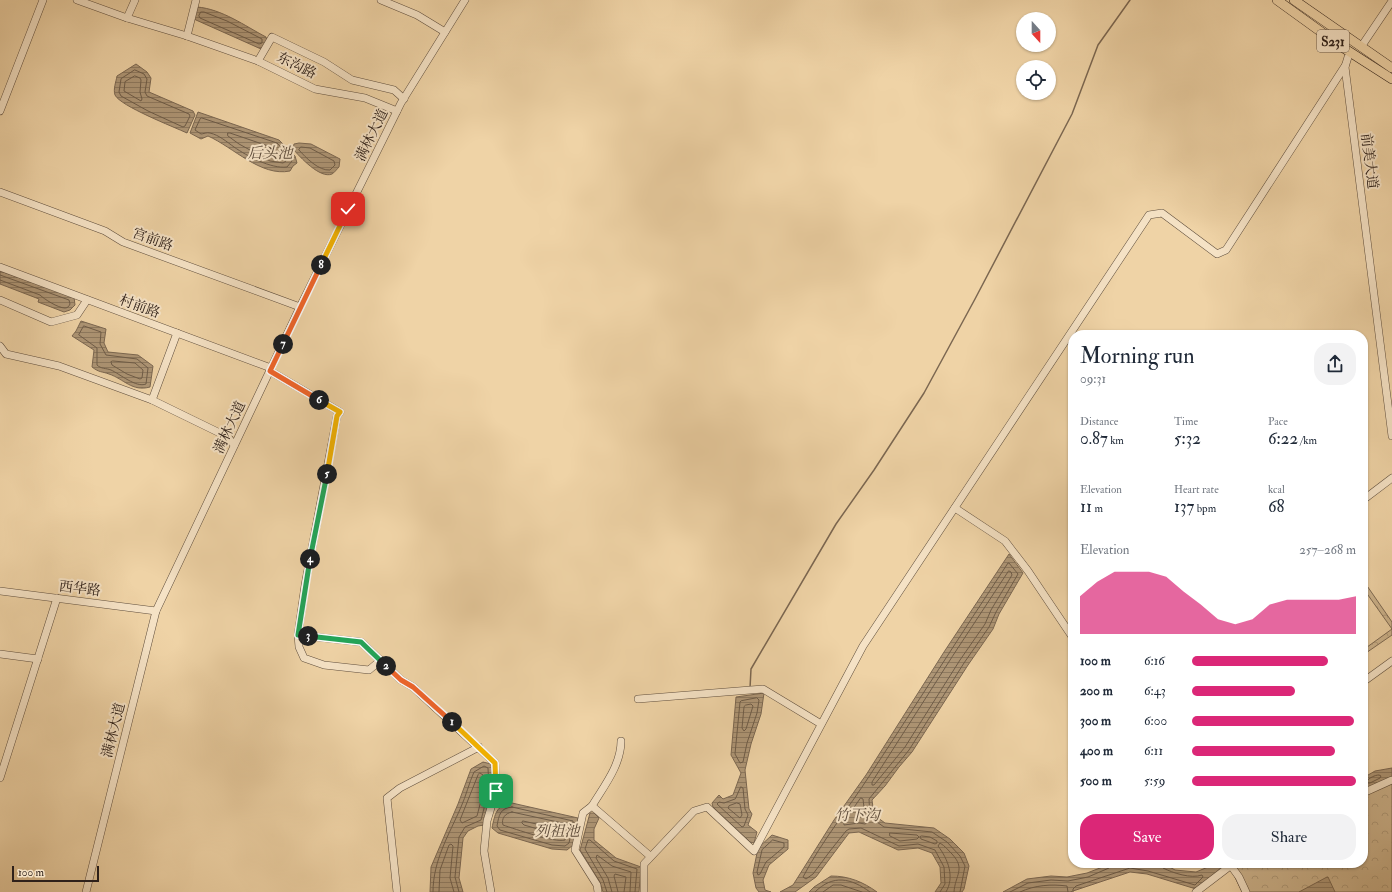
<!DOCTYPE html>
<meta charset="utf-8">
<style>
body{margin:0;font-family:"IM FELL Double Pica","Noto Serif SC",serif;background:#f2f2f3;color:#1f2937;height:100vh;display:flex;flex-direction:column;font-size:15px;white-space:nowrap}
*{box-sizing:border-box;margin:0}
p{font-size:13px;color:#747a83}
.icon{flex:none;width:22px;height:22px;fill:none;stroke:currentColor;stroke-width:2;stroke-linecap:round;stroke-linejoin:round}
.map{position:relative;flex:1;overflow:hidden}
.panel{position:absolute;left:1068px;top:330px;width:300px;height:538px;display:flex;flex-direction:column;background:#fff;border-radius:16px;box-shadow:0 1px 3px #0004}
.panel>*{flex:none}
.needle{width:26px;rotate:159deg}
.tools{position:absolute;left:1016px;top:12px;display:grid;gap:8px}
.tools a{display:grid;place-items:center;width:40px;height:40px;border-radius:50%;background:#fff;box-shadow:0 1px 3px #0004;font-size:20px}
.scale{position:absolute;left:12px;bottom:10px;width:87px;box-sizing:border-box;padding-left:4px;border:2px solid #2f211a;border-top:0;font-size:11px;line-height:14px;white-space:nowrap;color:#2f211a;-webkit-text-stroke:3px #f5e2c5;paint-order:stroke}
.pin{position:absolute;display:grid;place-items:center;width:34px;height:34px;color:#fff;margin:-17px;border-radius:8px;box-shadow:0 2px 6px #0006}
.km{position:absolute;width:20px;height:20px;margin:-10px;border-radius:50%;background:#222;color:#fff;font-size:11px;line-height:20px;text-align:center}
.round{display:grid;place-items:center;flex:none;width:42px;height:42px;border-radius:16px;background:#f2f2f3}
.summary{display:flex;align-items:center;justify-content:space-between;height:68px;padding:0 12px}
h1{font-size:22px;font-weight:600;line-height:30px}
.stats{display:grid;grid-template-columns:repeat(3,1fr);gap:6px;height:68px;padding:4px 12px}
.stats div{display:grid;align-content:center}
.stats b{font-size:17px;font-weight:600}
.stats small{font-size:11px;font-weight:400}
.stats p{font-size:11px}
.chart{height:112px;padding:8px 12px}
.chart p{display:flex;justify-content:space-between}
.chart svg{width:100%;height:72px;margin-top:4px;fill:#db2777;opacity:.7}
.primary-button{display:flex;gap:8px;margin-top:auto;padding:8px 12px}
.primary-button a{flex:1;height:46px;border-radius:16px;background:#db2777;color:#fff;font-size:16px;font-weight:600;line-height:46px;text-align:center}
.primary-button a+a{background:#f2f2f3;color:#1f2937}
ul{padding:0 12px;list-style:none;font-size:13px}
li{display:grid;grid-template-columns:64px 48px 1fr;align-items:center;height:30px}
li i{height:10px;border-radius:5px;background:#db2777}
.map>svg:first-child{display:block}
.forest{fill:url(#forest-crowns);stroke:#7e6b54}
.water{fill:url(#water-rules);stroke:#7b6751}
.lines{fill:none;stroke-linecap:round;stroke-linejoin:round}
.shore{stroke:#6e5c48;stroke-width:1}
.stream{stroke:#7b6751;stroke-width:1.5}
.minor-casing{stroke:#5f4e3d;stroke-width:8}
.major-casing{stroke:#2f211a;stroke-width:10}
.minor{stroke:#f5e2c5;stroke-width:7}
.major{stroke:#efd3a6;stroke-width:9}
.split-1-casing{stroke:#fff;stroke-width:8}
.split-2-casing{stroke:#fff;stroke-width:8}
.split-3-casing{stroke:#fff;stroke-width:8}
.split-4-casing{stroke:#fff;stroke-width:8}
.split-5-casing{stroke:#fff;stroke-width:8}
.split-6-casing{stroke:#fff;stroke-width:8}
.split-7-casing{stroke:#fff;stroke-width:8}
.split-8-casing{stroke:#fff;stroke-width:8}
.split-9-casing{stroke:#fff;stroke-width:8}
.split-1{stroke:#f5b400;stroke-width:5}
.split-2{stroke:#f0652b;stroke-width:5}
.split-3{stroke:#22a559;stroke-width:5}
.split-4{stroke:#22a559;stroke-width:5}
.split-5{stroke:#22a559;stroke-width:5}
.split-6{stroke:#f5b400;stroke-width:5}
.split-7{stroke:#f0652b;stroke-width:5}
.split-8{stroke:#f0652b;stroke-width:5}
.split-9{stroke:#f5b400;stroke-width:5}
.labels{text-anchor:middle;stroke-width:4;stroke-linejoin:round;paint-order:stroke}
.shield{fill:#f5e2c5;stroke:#6a5b4d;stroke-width:1}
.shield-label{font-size:13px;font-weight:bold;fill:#2f211a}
.street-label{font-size:14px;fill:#2f211a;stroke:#f5e2c5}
.water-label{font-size:15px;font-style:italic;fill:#5b4a3a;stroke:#f5e2c5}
</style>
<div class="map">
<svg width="1392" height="892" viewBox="0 0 1392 892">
<defs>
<pattern id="forest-crowns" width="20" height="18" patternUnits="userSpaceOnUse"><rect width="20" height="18" fill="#ceb58e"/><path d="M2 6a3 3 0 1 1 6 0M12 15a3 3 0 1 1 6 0" fill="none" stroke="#b19b7a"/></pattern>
<pattern id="water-rules" width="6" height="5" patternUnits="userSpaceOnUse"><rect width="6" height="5" fill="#ae9676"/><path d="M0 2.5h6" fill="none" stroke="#8e7a60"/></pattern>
</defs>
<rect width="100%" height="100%" fill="#efd3a6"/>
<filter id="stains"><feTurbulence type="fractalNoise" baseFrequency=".005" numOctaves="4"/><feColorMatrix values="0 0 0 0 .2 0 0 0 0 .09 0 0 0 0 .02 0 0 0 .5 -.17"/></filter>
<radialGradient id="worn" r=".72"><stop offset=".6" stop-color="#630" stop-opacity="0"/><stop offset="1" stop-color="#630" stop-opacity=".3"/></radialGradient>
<g class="forest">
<polygon points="1363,580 1392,622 1392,629 1363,588"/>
<polygon points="1392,629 1392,635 1363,655 1363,650"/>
<polygon points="1392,783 1392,892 1242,892 1232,871 1238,863 1363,863 1363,796"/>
</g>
<g class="water">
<path d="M 197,7 C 222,9 245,26 266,37 L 267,41 L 261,49 L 196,20 L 194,19 Z"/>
<path d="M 136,64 L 147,72 L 151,78 L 149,92 L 193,111 L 195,115 L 187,133 C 174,127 120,106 115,95 C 113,89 116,82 117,76 Z"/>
<path d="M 198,112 L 279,140 L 295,156 L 297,163 L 293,166 L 290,171 C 261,177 233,147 208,136 L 201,139 L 190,133 Z"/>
<path d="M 299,143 L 311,144 L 340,159 L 339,167 C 337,169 334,173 332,174 C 320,179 300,157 293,149 L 294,144 Z"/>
<polygon points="0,271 74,297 75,305 70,310 64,312 38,302 39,299 0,284"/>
<path d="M 81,321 L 106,329 L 104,343 L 108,352 L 138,355 L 153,366 L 150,387 C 132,392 124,379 109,374 C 101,371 100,373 92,367 L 94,350 L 72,336 L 76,331 Z"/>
<polygon points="1009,554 1023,573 999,614 993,629 968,665 912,752 899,767 885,786 872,800 874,815 885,823 934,828 950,839 964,853 969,866 964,889 962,892 935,892 941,883 940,867 932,853 918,848 898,850 859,832 849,833 816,877 795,892 780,892 793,885 834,820 866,775 944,652"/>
<polygon points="764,693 761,714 751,744 745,770 749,809 752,814 748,825 757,832 754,843 750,842 713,807 712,803 719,795 723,799 733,795 741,773 731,755 736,697"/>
<polygon points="483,762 491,764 494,790 484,825 478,826 468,831 463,838 459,878 463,892 430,892 431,867 458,804 471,769"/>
<polygon points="1392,768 1392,777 1363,791 1363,778 1375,771"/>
<path d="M 512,803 L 578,818 L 573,845 L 567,850 L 552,849 L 498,833 L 492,828 C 495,814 496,805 512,803 Z"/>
<polygon points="590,813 594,813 599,818 594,829 594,840 616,858 641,867 639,892 603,892 600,882 580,850"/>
<polygon points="772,835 788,840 788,849 769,865 763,880 765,890 771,892 759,892 756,888 753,873 758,848"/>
<polygon points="1113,863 1162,863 1175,870 1196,872 1208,867 1212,863 1223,863 1224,864 1217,872 1196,889 1147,874 1130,872 1070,892 1003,892 1027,879 1051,876 1067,877 1087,873"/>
<path d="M 831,876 C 849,876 863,882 877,892 L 809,892 L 814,887 Z"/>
<polygon points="1328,877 1335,892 1299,892 1327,877"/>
</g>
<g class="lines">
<g class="shore">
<polygon points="201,12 204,12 227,21 262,39 262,43 259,44 200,18 199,16"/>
<polygon points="135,70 144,74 147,79 145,92 147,96 189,114 190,116 185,126 183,127 148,111 121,96 119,92 121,79"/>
<polygon points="135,76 140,78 141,80 140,92 142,99 141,101 124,91 125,82"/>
<path d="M 202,118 L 277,143 L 291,158 L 292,161 L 287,167 C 271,169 247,156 234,147 C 227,142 219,135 210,133 C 207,132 203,134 201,134 L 195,130 L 200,119 Z"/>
<polygon points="228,133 230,133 274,148 285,159 286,161 283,163 270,161 239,144 228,136"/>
<path d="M 301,147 L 310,148 L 334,161 L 335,165 L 330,170 C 319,171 306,158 299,150 Z"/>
<path d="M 0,275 L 69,300 L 70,304 C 69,306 68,308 65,308 C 58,308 44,299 40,295 L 0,280"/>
<path d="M 84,326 L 101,332 L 100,344 L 106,355 L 137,359 L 148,368 L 146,384 C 136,388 120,374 111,370 C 106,368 101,369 97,365 L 97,348 L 79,335 Z"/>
<polygon points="113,361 135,363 143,370 142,378 140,379 127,374 112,365 111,362"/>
<polygon points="1009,571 1011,572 1012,575 991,610 985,624 960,660 905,747 874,785 872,785 872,782 952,657"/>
<polygon points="757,698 759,700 757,713 747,743 743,762 740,763 735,754 740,702 741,701"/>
<polygon points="746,705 751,704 753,706 746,729 744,731 742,728 744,707"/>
<polygon points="480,773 483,775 484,789 477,816 462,823 460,820 478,775"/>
<path d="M 1363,781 L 1367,781 C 1369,778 1375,775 1379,775 L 1381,776 L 1380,778 L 1370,783 L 1368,783 L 1363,786"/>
<polygon points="741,787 743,788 745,809 748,815 744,826 742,827 717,804 719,802 724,803 735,799"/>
<polygon points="861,798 863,799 865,816 867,823 865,824 859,823 844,825 844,822"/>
<polygon points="737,803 740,804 742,815 740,818 728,808 729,806"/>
<path d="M 512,807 L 573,821 L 573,824 L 569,843 L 565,846 L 552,845 L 500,830 L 497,826 C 499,815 500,808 512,807 Z"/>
<path d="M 512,812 L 567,824 L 568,826 L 565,840 C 555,843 515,829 503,825 C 501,819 505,813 512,812 Z"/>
<polygon points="523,821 559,829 560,833 559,834 555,834 524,825 522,823"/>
<polygon points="890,833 917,835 919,837 917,839 900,841 890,836"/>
<polygon points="922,836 930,837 937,841 937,843 935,844 921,839 920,837"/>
<polygon points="773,840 784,843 784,847 766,862 760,874 758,875 757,872 762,850"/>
<path d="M 433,892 C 433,860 449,835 461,807 C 466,796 469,783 474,772 L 484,766 L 488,768 L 489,789 L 481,820 L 465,827 L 459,837 L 455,877 L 459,892"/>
<polyline points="439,892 440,870 449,845 451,844 453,846 450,878 454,892"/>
<polyline points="607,892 603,880 585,849 588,840 590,840 614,861 637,869 635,892"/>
<polyline points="612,892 608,878 596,858 597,855 612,866 631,872 630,892"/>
<polyline points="618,892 614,876 615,874 626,877 624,892"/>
<path d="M 815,892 C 833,874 851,878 870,892"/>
<polyline points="823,892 833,885 841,885 862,892"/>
<path d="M 940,892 L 945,884 L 944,867 L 935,850 L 918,844 L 899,846 L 861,828 L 849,829 L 846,831 L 830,851 L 813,874 L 806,879 L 803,877 C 822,841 848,809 870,775 C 916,705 961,634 1008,563 L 1009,563 L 1018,574 L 996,612 L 989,627 L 964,663 L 909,750 L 869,799 L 870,817 L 884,827 L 932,832 L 947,842 L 960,856 L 965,866 L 960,892"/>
<path d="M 946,892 C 955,877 948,859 938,846 L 940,843 C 945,846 948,850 952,854 C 966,869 955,875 954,892"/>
<polyline points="1010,892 1028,883 1051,880 1068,881 1088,877 1109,868 1111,863"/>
<path d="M 1020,892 C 1035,885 1051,884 1067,886 L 1068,892"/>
<path d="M 1073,892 L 1073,889 L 1076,886 L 1130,868 L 1148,871 L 1195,885 L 1203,877 L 1202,875 C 1191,879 1173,873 1163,868 L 1161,863"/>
</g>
<polyline class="stream" points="750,688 751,669 836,524 874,470 924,393 975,299 1072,114 1098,45 1130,0"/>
<g class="minor-casing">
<g id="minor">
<polyline points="77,0 127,18"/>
<polyline points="135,0 127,18 187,36 258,61 315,89 365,98 397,111"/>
<polyline points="381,0 417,15 445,32"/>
<polyline points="187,36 196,0"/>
<polyline points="1361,47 1392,1"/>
<polyline points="1348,57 1345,67 1392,436"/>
<polyline points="258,61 272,37 324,62 352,80 394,90 404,99"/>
<polyline points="0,111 43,0"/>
<polyline points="0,192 105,231 123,242 300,307"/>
<polyline points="0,267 271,368"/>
<polyline points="0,300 51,322 77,315 87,300"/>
<polyline points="177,333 152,400 228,437 234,445"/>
<polyline points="0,346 6,354 59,366 152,400"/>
<polyline points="270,371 340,412 337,416 305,585 298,635 361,642 401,680 413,687 495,763 496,791 487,821 484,851 491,892"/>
<polyline points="1363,500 1392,478"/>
<polyline points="955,508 1005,541 1028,571 1073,638"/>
<polyline points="0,591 156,611"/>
<polyline points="298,635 299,647 304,658 324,665 369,670 381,660"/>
<polyline points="0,654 38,659"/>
<polyline points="1363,682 1392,661"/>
<polyline points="638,699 763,689 821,724"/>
<polyline points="0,778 57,598"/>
<polyline points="1363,793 1392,780"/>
<path d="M 592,806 C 604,786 621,765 621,741"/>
<polyline points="1229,863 1239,877 1246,892"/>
<polyline points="86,892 156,611 300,307 401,103 465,0"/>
<polyline points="397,892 387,798 400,788 479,747"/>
<polyline points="598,892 597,885 575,850 583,813 592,806 650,856"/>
<polyline points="644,892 644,864 694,811 707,807 754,851 863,646 1149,215 1162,213 1217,254 1226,250 1345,66"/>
<polyline points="1196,892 1234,863"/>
</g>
</g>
<g class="major-casing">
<g id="major">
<polyline points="1277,0 1342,47 1392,79"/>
<polyline points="1294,0 1392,68"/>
</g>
</g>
<use href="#minor" class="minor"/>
<use href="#major" class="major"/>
</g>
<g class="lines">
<g class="split-1-casing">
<polyline id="split-1" points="452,722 495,763 496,791"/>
</g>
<g class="split-2-casing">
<polyline id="split-2" points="386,666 401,680 413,687 452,722"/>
</g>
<g class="split-3-casing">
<polyline id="split-3" points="308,636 361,642 386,666"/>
</g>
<g class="split-4-casing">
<polyline id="split-4" points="308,636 298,635 310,559"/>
</g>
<g class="split-5-casing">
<polyline id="split-5" points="310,559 327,474"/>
</g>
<g class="split-6-casing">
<polyline id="split-6" points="319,400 340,412 337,416 327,474"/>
</g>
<g class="split-7-casing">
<polyline id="split-7" points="283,344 270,371 319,400"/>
</g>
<g class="split-8-casing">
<polyline id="split-8" points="283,344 321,265"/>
</g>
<g class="split-9-casing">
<polyline id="split-9" points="321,265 348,209"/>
</g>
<use href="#split-1" class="split-1"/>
<use href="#split-2" class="split-2"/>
<use href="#split-3" class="split-3"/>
<use href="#split-4" class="split-4"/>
<use href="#split-5" class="split-5"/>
<use href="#split-6" class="split-6"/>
<use href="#split-7" class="split-7"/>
<use href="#split-8" class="split-8"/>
<use href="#split-9" class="split-9"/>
</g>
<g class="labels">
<rect class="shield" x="1317" y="30" width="32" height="22" rx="3"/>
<g class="shield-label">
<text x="1333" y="46">S231</text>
</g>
<g class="street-label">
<text transform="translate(297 65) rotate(26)" y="5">东沟路</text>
<text transform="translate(371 135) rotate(-64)" y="5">满林大道</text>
<text transform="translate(1370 161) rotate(83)" y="5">前美大道</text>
<text transform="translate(153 239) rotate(20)" y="5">宫前路</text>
<text transform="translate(140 306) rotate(20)" y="5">村前路</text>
<text transform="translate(229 427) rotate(-65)" y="5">满林大道</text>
<text transform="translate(80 588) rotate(7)" y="5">西华路</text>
<text transform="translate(113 730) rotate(-76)" y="5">满林大道</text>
</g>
<g class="water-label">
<text x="270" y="158">后头池</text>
<text x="857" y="820">竹下沟</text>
<text x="557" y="836">列祖池</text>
</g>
</g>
<rect width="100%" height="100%" filter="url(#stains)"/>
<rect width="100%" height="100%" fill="url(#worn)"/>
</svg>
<div class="tools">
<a><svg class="needle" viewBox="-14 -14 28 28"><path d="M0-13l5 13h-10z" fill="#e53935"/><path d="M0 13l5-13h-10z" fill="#747a83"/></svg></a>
<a><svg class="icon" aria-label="locate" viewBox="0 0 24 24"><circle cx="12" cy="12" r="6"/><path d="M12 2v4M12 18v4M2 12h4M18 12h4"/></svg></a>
</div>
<div class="scale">100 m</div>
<div class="pin" style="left:496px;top:791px;background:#1e9e55"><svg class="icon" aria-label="arrive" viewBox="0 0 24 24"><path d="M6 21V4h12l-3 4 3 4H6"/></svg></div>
<div class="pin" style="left:348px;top:209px;background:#d93025"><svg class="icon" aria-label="check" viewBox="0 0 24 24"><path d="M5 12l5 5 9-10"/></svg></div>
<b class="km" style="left:452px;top:722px">1</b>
<b class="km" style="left:386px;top:666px">2</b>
<b class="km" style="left:308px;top:636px">3</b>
<b class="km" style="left:310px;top:559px">4</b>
<b class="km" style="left:327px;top:474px">5</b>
<b class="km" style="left:319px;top:400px">6</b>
<b class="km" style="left:283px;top:344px">7</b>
<b class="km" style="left:321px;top:265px">8</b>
<section class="panel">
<div class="summary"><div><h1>Morning run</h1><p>09:31</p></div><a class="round"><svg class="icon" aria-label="share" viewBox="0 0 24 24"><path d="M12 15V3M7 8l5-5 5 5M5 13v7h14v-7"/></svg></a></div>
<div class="stats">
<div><p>Distance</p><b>0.87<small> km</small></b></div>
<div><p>Time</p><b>5:32</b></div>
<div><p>Pace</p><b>6:22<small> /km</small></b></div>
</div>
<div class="stats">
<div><p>Elevation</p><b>11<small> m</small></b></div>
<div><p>Heart rate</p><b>137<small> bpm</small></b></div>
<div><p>kcal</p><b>68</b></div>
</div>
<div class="chart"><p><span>Elevation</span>257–268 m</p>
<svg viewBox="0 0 160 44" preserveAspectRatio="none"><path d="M0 44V21L10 12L20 6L30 6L40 6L50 9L60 18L70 26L80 35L90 38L100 35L110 26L120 23L130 23L140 23L150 23L160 21V44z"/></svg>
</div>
<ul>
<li><b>100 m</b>6:16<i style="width:83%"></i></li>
<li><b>200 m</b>6:43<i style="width:63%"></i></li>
<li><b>300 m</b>6:00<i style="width:99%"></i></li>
<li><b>400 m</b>6:11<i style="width:87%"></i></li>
<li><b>500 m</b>5:59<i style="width:100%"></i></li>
</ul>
<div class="primary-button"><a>Save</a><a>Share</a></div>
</section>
</div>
